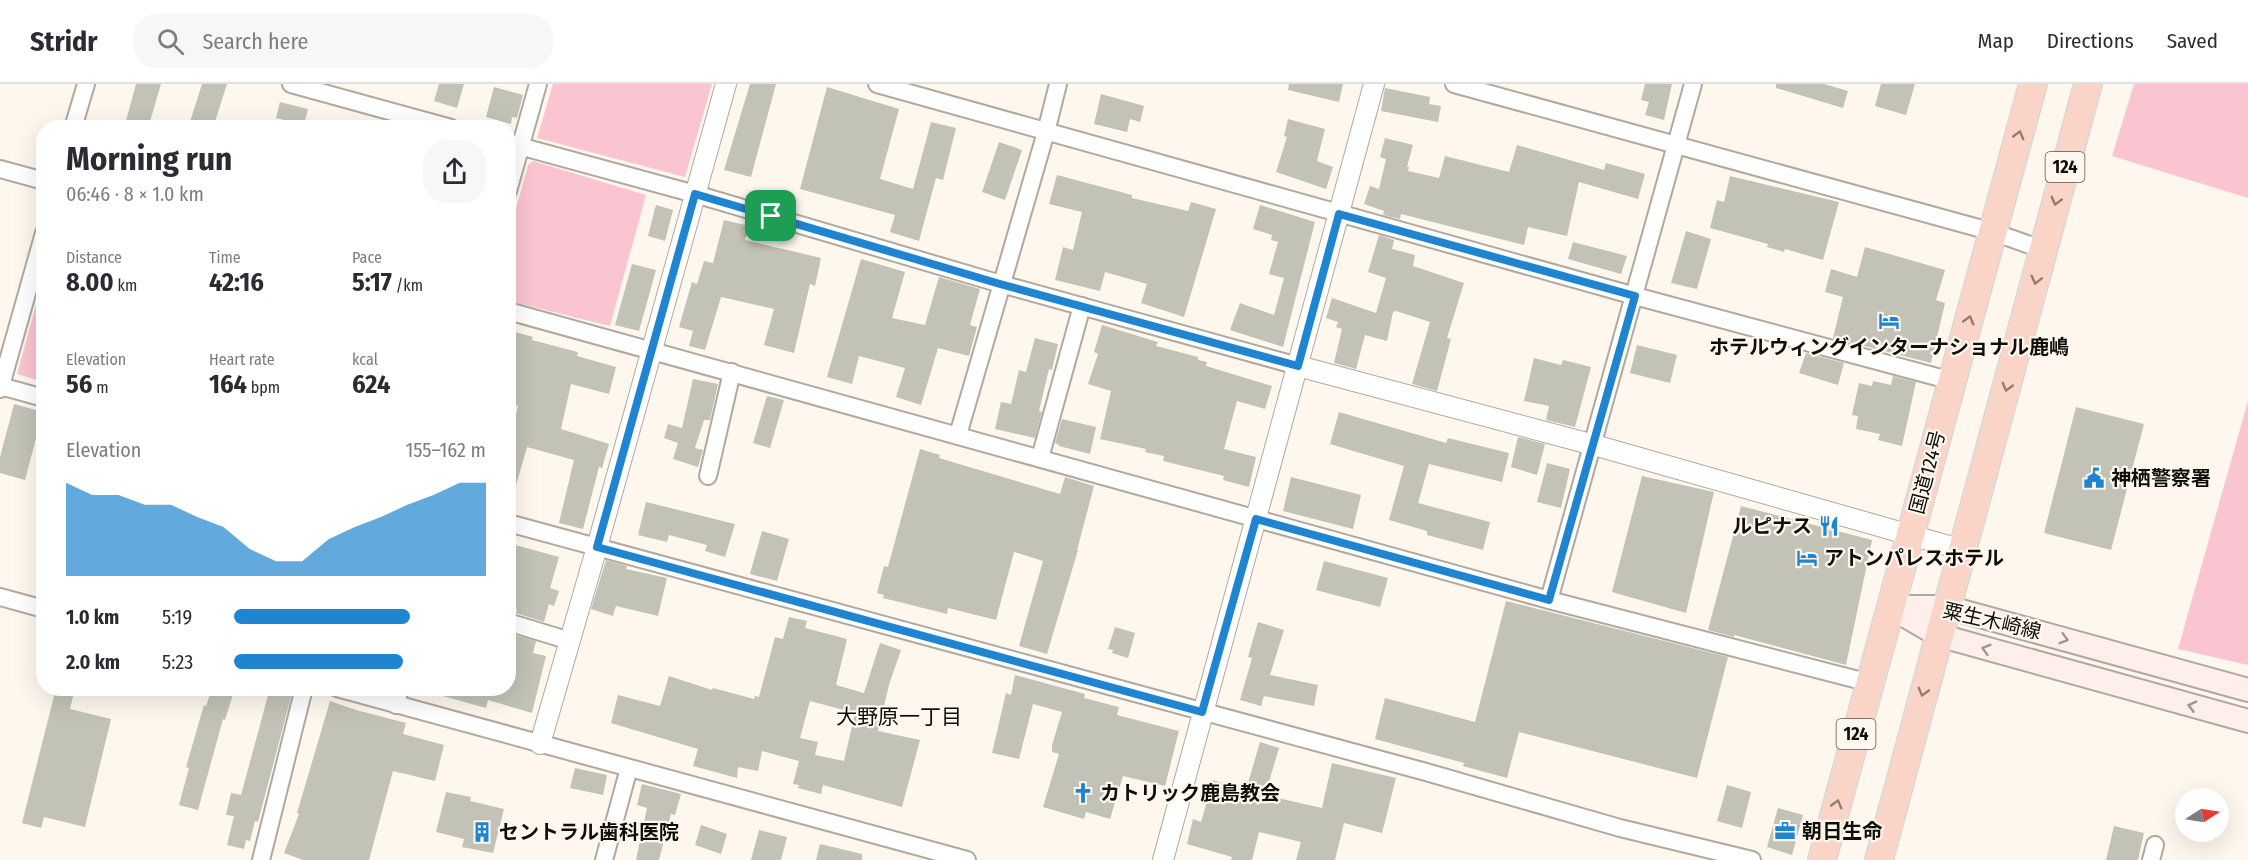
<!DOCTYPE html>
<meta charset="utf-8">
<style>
body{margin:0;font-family:"Fira Sans Condensed","Noto Sans JP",sans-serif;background:#f7f7f7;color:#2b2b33;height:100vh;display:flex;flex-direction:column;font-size:22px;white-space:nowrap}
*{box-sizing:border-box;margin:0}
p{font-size:20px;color:#7c7c81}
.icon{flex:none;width:33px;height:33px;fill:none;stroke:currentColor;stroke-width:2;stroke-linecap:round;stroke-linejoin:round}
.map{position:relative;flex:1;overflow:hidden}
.drawer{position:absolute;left:36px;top:36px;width:480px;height:576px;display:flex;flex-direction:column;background:#fff;border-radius:24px;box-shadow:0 6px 24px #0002}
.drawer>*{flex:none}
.needle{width:39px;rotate:78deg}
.controls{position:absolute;left:2175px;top:704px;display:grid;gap:12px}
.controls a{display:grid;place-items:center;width:54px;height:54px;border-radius:50%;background:#fff;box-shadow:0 6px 24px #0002;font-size:30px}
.pin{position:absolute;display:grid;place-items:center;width:51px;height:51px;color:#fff;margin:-26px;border-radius:12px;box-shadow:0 3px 9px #0006}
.round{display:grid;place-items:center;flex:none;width:63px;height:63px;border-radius:24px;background:#f7f7f7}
.overview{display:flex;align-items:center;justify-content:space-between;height:102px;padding:0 30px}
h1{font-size:33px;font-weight:700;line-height:45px}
.metrics{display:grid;grid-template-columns:repeat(3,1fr);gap:9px;height:102px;padding:6px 30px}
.metrics div{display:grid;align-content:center}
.metrics b{font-size:26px;font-weight:700}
.metrics small{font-size:16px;font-weight:400}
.metrics p{font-size:16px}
.chart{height:168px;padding:12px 30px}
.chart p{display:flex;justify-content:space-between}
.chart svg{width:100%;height:108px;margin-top:6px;fill:#2085d0;opacity:.7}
ul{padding:0 30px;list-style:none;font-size:20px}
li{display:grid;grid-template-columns:96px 72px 1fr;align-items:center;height:45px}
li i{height:15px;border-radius:8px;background:#2085d0}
header{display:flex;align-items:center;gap:36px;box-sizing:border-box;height:84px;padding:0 30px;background:#fff;border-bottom:2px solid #e1e1e2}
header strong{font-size:28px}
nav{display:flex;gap:33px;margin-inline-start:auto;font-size:21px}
.search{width:420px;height:54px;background:#f7f7f7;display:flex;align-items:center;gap:15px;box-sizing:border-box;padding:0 21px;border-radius:24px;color:#7c7c81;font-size:22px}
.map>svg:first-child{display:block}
.green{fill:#fac5d0}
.building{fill:#c2c2b6;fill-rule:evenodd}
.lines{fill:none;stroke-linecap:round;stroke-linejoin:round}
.minor-casing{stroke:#b1a99f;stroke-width:20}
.tertiary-casing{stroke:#b1a99f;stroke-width:22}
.secondary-casing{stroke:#b1a99f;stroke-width:26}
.trunk-casing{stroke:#d9d8d8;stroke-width:30}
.minor{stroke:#fff;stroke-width:16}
.tertiary{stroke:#fff;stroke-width:20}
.secondary{stroke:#feefea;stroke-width:22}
.trunk{stroke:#fbd4c8;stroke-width:27}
.oneway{stroke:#917b72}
.oneway2{stroke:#9f9590}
.route-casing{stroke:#fff;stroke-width:12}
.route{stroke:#2085d0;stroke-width:8}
.labels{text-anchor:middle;stroke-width:4.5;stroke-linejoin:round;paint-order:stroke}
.shield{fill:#fef7ee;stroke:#57544e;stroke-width:1.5}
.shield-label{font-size:18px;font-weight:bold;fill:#100e0a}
.poi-label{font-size:20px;font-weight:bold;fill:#100e0a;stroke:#fef7ee;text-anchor:start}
.street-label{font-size:20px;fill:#100e0a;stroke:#fef7ee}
.neighbourhood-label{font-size:21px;fill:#100e0a;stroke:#fef7ee}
</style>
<header>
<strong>Stridr</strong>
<div class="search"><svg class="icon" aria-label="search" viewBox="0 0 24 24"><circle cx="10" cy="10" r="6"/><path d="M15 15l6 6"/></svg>Search here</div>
<nav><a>Map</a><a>Directions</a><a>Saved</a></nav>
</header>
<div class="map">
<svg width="2248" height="776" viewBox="0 0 2248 776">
<rect width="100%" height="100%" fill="#fef7ee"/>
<g class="green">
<polygon points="553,0 712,0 685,93 537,54"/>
<polygon points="2134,0 2248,0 2248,114 2112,72"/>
<polygon points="533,77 646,111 610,242 509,217 509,151 528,81"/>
<polygon points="43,195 43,298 17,290"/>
<polygon points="2248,317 2248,581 2178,565"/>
</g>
<g class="building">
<polygon points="136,0 161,0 148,44 124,44"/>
<polygon points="202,0 227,0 213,44 188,44"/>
<polygon points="439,0 464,0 457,24 434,17"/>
<polygon points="750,0 776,0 751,93 724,86"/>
<polygon points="1289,0 1343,0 1339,18 1288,6"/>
<polygon points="1645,0 1672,0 1664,36 1645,31 1649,18 1641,16"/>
<polygon points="1776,0 1824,0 1848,7 1843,24 1776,4"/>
<polygon points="1881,0 1915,0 1906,31 1875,22"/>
<polygon points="494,3 523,11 517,34 512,33 511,40 486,33"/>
<polygon points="827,3 899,25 880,95 913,105 931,38 956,44 943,96 936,94 919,157 890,148 895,131 800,105"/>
<polygon points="1385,4 1430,13 1429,20 1441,22 1438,38 1381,27"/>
<polygon points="1101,10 1144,22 1140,38 1130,35 1127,48 1094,40"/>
<polygon points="280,18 308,25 304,41 276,34"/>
<polygon points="1288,35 1325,45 1317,77 1333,83 1326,105 1276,88 1287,53 1284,52"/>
<polygon points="1385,54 1413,61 1407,83 1409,83 1408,87 1439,94 1445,72 1509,88 1517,61 1604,86 1606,79 1645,90 1638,115 1579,98 1567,152 1528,143 1524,161 1401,130 1400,135 1383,131 1384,127 1364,120 1370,102 1379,105 1386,75 1380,73"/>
<polygon points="999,58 1022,66 1005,116 982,108"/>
<polygon points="1057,91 1132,111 1132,114 1188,127 1191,118 1216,125 1184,233 1141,219 1147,200 1105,188 1100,207 1055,196 1063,163 1073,166 1082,128 1049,120"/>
<polygon points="1730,92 1839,118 1823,176 1785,165 1784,168 1767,163 1768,160 1710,144 1717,116 1724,118"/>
<polygon points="656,121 673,126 665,157 648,152"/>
<polygon points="1260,121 1315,138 1283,263 1230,246 1240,219 1274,231 1284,194 1269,190 1278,158 1271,156 1272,151 1253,145"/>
<polygon points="724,136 749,142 745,156 821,174 815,202 810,200 794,269 764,261 774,225 721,213 705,266 689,262 693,247 679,243 692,198 697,200 704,177 713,179"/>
<polygon points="1686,147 1711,155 1697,205 1671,199"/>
<polygon points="1379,151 1394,156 1392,165 1415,171 1413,182 1464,199 1447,254 1451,255 1437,307 1412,300 1430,238 1396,227 1393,228 1387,257 1365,251 1356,285 1334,279 1342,245 1336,243 1338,238 1326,234 1332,214 1376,229 1386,194 1368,188"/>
<polygon points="1573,158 1627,172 1621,190 1568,175"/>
<polygon points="1865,163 1945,186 1936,216 1945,219 1931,279 1833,254 1843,213 1825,208 1831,185 1857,193"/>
<polygon points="861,175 905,188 892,234 925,241 939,193 980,205 970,241 977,243 969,272 938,264 921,321 896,313 905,284 859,272 852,300 827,293"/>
<polygon points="632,180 656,186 639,247 615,241"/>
<polygon points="1102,241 1158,258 1156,262 1198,273 1198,276 1207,278 1206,282 1272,302 1265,325 1237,317 1224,365 1256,373 1249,403 1223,396 1224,392 1163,377 1164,372 1145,368 1146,365 1100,355 1111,307 1088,300 1098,270 1094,268"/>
<polygon points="508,246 533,253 532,256 578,268 577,272 616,283 609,310 571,300 561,345 609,360 602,384 599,383 583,445 559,439 574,376 527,363 513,412 508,411 508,359 518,322 508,319"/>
<polygon points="1035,254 1058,260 1052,286 1049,285 1039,327 1042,328 1035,354 995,345 1001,318 1011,320 1019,286 1026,288"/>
<polygon points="1637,261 1677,271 1670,299 1630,289"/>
<polygon points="1806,269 1844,279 1838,301 1799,289"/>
<polygon points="1534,274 1561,281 1563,276 1591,283 1575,343 1546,336 1549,322 1524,317"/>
<polygon points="1893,292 1916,298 1902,362 1878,356 1880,350 1856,345 1858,332 1852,331 1859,299 1872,302 1873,297 1891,301"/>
<polygon points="693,295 718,300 710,336 704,336 695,364 703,366 698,383 673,375 678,359 664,354 668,340 682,344"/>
<polygon points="767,312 784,316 770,364 753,359"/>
<polygon points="14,320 43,328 25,396 0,389 0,373"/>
<polygon points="2076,323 2144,340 2111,466 2044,449"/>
<polygon points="1339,328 1446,359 1448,354 1509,369 1502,398 1429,380 1418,419 1490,438 1483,466 1427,451 1427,447 1389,436 1404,382 1330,360"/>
<polygon points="1062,335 1096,343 1090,370 1059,362 1059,361 1055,359"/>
<polygon points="1518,353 1545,360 1537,391 1511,383"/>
<polygon points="920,365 940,371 939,374 1060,410 1065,393 1094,402 1077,466 1078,466 1047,570 1019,562 1043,477 1014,468 996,536 948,524 947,530 883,514 884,511 877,509 884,482 888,483"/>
<polygon points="1547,379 1570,385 1561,424 1537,418"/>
<polygon points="1642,392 1714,408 1686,529 1612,508"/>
<polygon points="1291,393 1361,411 1353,445 1283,427"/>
<polygon points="646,418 735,440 725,473 705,467 707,461 669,451 667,458 638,451"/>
<polygon points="1741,422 1872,456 1846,581 1734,551 1734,553 1708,546"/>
<polygon points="762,447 789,455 777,497 750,490"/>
<polygon points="508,459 559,473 550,504 559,507 554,522 549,520 544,538 516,529 517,525 508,523"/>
<polygon points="606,476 627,482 626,485 667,494 658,532 616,522 613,532 591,525"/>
<polygon points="1324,477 1388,494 1380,523 1316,506"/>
<polygon points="1506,517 1728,573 1697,694 1519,648 1507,694 1463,682 1464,679 1375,655 1385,614 1475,638"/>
<path d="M 789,533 L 807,537 L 805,544 L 847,555 L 836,601 L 864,609 L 880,559 L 901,566 L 889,601 L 878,647 L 920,656 L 902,723 L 823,701 L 821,710 L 798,704 L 799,701 L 793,700 L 799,677 L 762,667 L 758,687 L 738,683 L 737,694 L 693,682 L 698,665 L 611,639 L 618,611 L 660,622 L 669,592 L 712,606 L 713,604 L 754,615 L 755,612 L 759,613 L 775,553 L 783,555 ZM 810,617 L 855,629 L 844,677 L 815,671 L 818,658 L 800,654 Z"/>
<polygon points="1258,538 1284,546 1270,591 1318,601 1314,622 1264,612 1261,622 1240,616 1252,574 1248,573"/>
<polygon points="1115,543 1135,549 1128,574 1112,569 1113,566 1108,565"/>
<polygon points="511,550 536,557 533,569 546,572 532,629 488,616 486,624 432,609 433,604 508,604 508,561"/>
<polygon points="1015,591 1085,610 1084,614 1119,623 1117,631 1179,647 1165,702 1123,692 1110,735 1086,728 1084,735 1043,723 1059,670 1052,668 1052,661 1062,628 1033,620 1019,675 992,669 1006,609 1011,611"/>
<polygon points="56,604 75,604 70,625 111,635 85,743 44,733 41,744 22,739"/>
<polygon points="212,604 235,604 225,636 223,635 198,726 179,721 189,684 186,683 204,621 206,622"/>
<polygon points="270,604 292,609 258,738 255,737 250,757 246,756 244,765 227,761 234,732 226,731 231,709 241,711"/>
<polygon points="330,617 356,626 406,639 403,650 444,661 435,697 393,687 369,776 303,776 284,769 299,730 297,729"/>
<polygon points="1260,658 1279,664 1265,711 1322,724 1332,679 1396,694 1382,749 1344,739 1335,776 1296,776 1301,758 1259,748 1252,776 1231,776 1232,773 1187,760 1193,735 1201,738 1213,696 1246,706"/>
<polygon points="575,684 607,691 603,711 570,704"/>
<polygon points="642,700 681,710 675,731 671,730 659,776 636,776 647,724 637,721"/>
<polygon points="1727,701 1751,708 1742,744 1717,737"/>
<polygon points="446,708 471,713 470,717 504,725 493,769 462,763 464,755 436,748"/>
<polygon points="1778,724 1803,731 1792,771 1767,763"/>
<polygon points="701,741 727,750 721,770 695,761"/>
<polygon points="2114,742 2144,749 2138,776 2106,776"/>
<polygon points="759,746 787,753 781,776 751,776"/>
<polygon points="820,760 862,770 862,776 816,776"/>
</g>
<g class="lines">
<g class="minor-casing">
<g id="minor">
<polyline points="291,0 451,44"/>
<polyline points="877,0 1635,212 1952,297"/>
<polyline points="1454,0 1993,148 2044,166"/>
<polyline points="73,44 86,0"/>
<polyline points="508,59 695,110 1001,200 1298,282"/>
<polyline points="0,85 44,97"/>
<polyline points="508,107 538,0"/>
<polyline points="508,227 1549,516 1870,599"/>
<polyline points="0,302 44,314"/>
<polyline points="0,305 44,149"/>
<polyline points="958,351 1046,48 1058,0"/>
<polyline points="1040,374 1082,222"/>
<polyline points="708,392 732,288"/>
<polyline points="508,439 1426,688 1620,744 1752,776"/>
<polyline points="0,513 44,525"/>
<polyline points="1549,516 1693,0"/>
<polyline points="511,539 570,557"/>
<polyline points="337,604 967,776"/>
<polyline points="396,621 400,604"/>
<polyline points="261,776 304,604"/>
<polyline points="604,776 629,684"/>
<polyline points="2151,776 2155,761"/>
</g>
</g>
<g class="tertiary-casing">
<g id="tertiary">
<polyline points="1298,282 1594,361 1963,466"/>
<polyline points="540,660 597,463 726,0"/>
<polyline points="1163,776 1374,0"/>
</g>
</g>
<g class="secondary-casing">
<g id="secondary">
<polyline points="1890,523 1938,551 2248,637"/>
<polyline points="1892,523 1947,523 2248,606"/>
</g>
</g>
<g class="trunk-casing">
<g id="trunk">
<polyline points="1822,776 2033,0"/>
<polyline points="1879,776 2088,0"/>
</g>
</g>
<use href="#minor" class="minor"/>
<use href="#tertiary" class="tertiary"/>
<use href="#secondary" class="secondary"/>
<use href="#trunk" class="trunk"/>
</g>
<defs><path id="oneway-chevron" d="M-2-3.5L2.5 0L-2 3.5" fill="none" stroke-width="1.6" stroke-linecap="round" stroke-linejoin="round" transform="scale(1.5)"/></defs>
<g class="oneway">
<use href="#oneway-chevron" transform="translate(2019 51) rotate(-75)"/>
<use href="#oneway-chevron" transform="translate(2056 117) rotate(105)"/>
<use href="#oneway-chevron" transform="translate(2036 196) rotate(104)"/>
<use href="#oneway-chevron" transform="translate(1969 236) rotate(-75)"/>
<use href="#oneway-chevron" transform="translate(2007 303) rotate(105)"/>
<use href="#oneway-chevron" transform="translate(1923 608) rotate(105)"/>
<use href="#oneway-chevron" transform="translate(1837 720) rotate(-75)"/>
</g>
<g class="oneway2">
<use href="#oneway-chevron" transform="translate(2064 555) rotate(16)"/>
<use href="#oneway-chevron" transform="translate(1986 565) rotate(-164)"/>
<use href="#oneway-chevron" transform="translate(2192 622) rotate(-165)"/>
</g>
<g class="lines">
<g class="route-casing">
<polygon id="route" points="695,110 1000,200 1298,282 1339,130 1635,212 1549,516 1256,435 1202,628 597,463"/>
</g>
<use href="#route" class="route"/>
</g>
<defs>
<g id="hotel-bare" transform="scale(1.62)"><path d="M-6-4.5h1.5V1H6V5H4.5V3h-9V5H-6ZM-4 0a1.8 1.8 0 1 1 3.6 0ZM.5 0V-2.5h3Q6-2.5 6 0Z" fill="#2085d0" stroke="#fef7ee" stroke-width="2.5" paint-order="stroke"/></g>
<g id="civic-bare" transform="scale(1.62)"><path d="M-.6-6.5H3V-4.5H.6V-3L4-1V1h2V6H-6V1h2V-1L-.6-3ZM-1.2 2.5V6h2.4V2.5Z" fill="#2085d0" stroke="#fef7ee" stroke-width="2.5" paint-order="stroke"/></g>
<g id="restaurant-bare" transform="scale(1.62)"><path d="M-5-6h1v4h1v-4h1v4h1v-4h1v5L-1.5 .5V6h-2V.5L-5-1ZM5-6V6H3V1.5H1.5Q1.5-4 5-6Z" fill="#2085d0" stroke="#fef7ee" stroke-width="2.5" paint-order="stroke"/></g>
<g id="church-bare" transform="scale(1.62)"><path d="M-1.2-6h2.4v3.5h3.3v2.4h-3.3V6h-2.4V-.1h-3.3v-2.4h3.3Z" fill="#2085d0" stroke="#fef7ee" stroke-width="2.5" paint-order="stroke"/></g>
<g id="office-bare" transform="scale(1.62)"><path d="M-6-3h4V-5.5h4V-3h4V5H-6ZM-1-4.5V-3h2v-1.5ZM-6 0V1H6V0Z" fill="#2085d0" stroke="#fef7ee" stroke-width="2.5" paint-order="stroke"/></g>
<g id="building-bare" transform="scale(1.62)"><path d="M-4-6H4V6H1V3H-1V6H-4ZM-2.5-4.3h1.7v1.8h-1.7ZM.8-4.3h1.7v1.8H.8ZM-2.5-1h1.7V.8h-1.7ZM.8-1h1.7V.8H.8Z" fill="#2085d0" stroke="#fef7ee" stroke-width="2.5" paint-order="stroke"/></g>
</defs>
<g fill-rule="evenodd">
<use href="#hotel-bare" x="1889" y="237"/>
<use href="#civic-bare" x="2094" y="394"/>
<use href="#restaurant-bare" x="1829" y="442"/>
<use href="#hotel-bare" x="1807" y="474"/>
<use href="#church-bare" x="1083" y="709"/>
<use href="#office-bare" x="1785" y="747"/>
<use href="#building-bare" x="482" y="748"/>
</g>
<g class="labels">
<g class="shield">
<rect x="2045.5" y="68" width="39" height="30" rx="4.5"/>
<rect x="1836.5" y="635" width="39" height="30" rx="4.5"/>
</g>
<g class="shield-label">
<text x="2065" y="89">124</text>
<text x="1856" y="656">124</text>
</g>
<g class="poi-label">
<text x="1889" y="270" text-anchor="middle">ホテルウィングインターナショナル鹿嶋</text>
<text x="2111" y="401">神栖警察署</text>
<text x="1812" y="449" text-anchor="end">ルピナス</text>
<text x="1824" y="481">アトンパレスホテル</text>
<text x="1100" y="716">カトリック鹿島教会</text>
<text x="1802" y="754">朝日生命</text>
<text x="499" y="755">セントラル歯科医院</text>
</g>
<g class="street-label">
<text transform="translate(1927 388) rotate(-75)" y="7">国道124号</text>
<text transform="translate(1992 537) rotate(13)" y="7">粟生木崎線</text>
</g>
<g class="neighbourhood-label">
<text x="899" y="640">大野原一丁目</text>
</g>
</g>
</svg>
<div class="controls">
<a><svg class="needle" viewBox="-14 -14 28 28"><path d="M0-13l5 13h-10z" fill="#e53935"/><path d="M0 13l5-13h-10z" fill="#7c7c81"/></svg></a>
</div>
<div class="pin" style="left:771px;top:132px;background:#1e9e55"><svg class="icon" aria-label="arrive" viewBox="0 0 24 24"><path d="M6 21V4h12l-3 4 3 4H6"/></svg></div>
<section class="drawer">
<div class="overview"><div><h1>Morning run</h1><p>06:46 · 8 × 1.0 km</p></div><a class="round"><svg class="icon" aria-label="share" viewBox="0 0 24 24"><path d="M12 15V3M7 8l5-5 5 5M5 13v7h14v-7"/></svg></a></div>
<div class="metrics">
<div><p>Distance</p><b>8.00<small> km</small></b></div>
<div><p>Time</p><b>42:16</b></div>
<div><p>Pace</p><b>5:17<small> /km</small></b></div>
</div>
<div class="metrics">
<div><p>Elevation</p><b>56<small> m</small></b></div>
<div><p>Heart rate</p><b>164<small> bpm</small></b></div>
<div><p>kcal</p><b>624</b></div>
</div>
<div class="chart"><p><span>Elevation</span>155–162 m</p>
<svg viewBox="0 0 160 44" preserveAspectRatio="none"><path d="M0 44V6L10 11L20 11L30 15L40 15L50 20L60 24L70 33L80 38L90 38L100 29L110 24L120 20L130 15L140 11L150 6L160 6V44z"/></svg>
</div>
<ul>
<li><b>1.0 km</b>5:19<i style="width:70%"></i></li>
<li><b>2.0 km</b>5:23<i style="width:67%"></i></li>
</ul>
</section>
</div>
